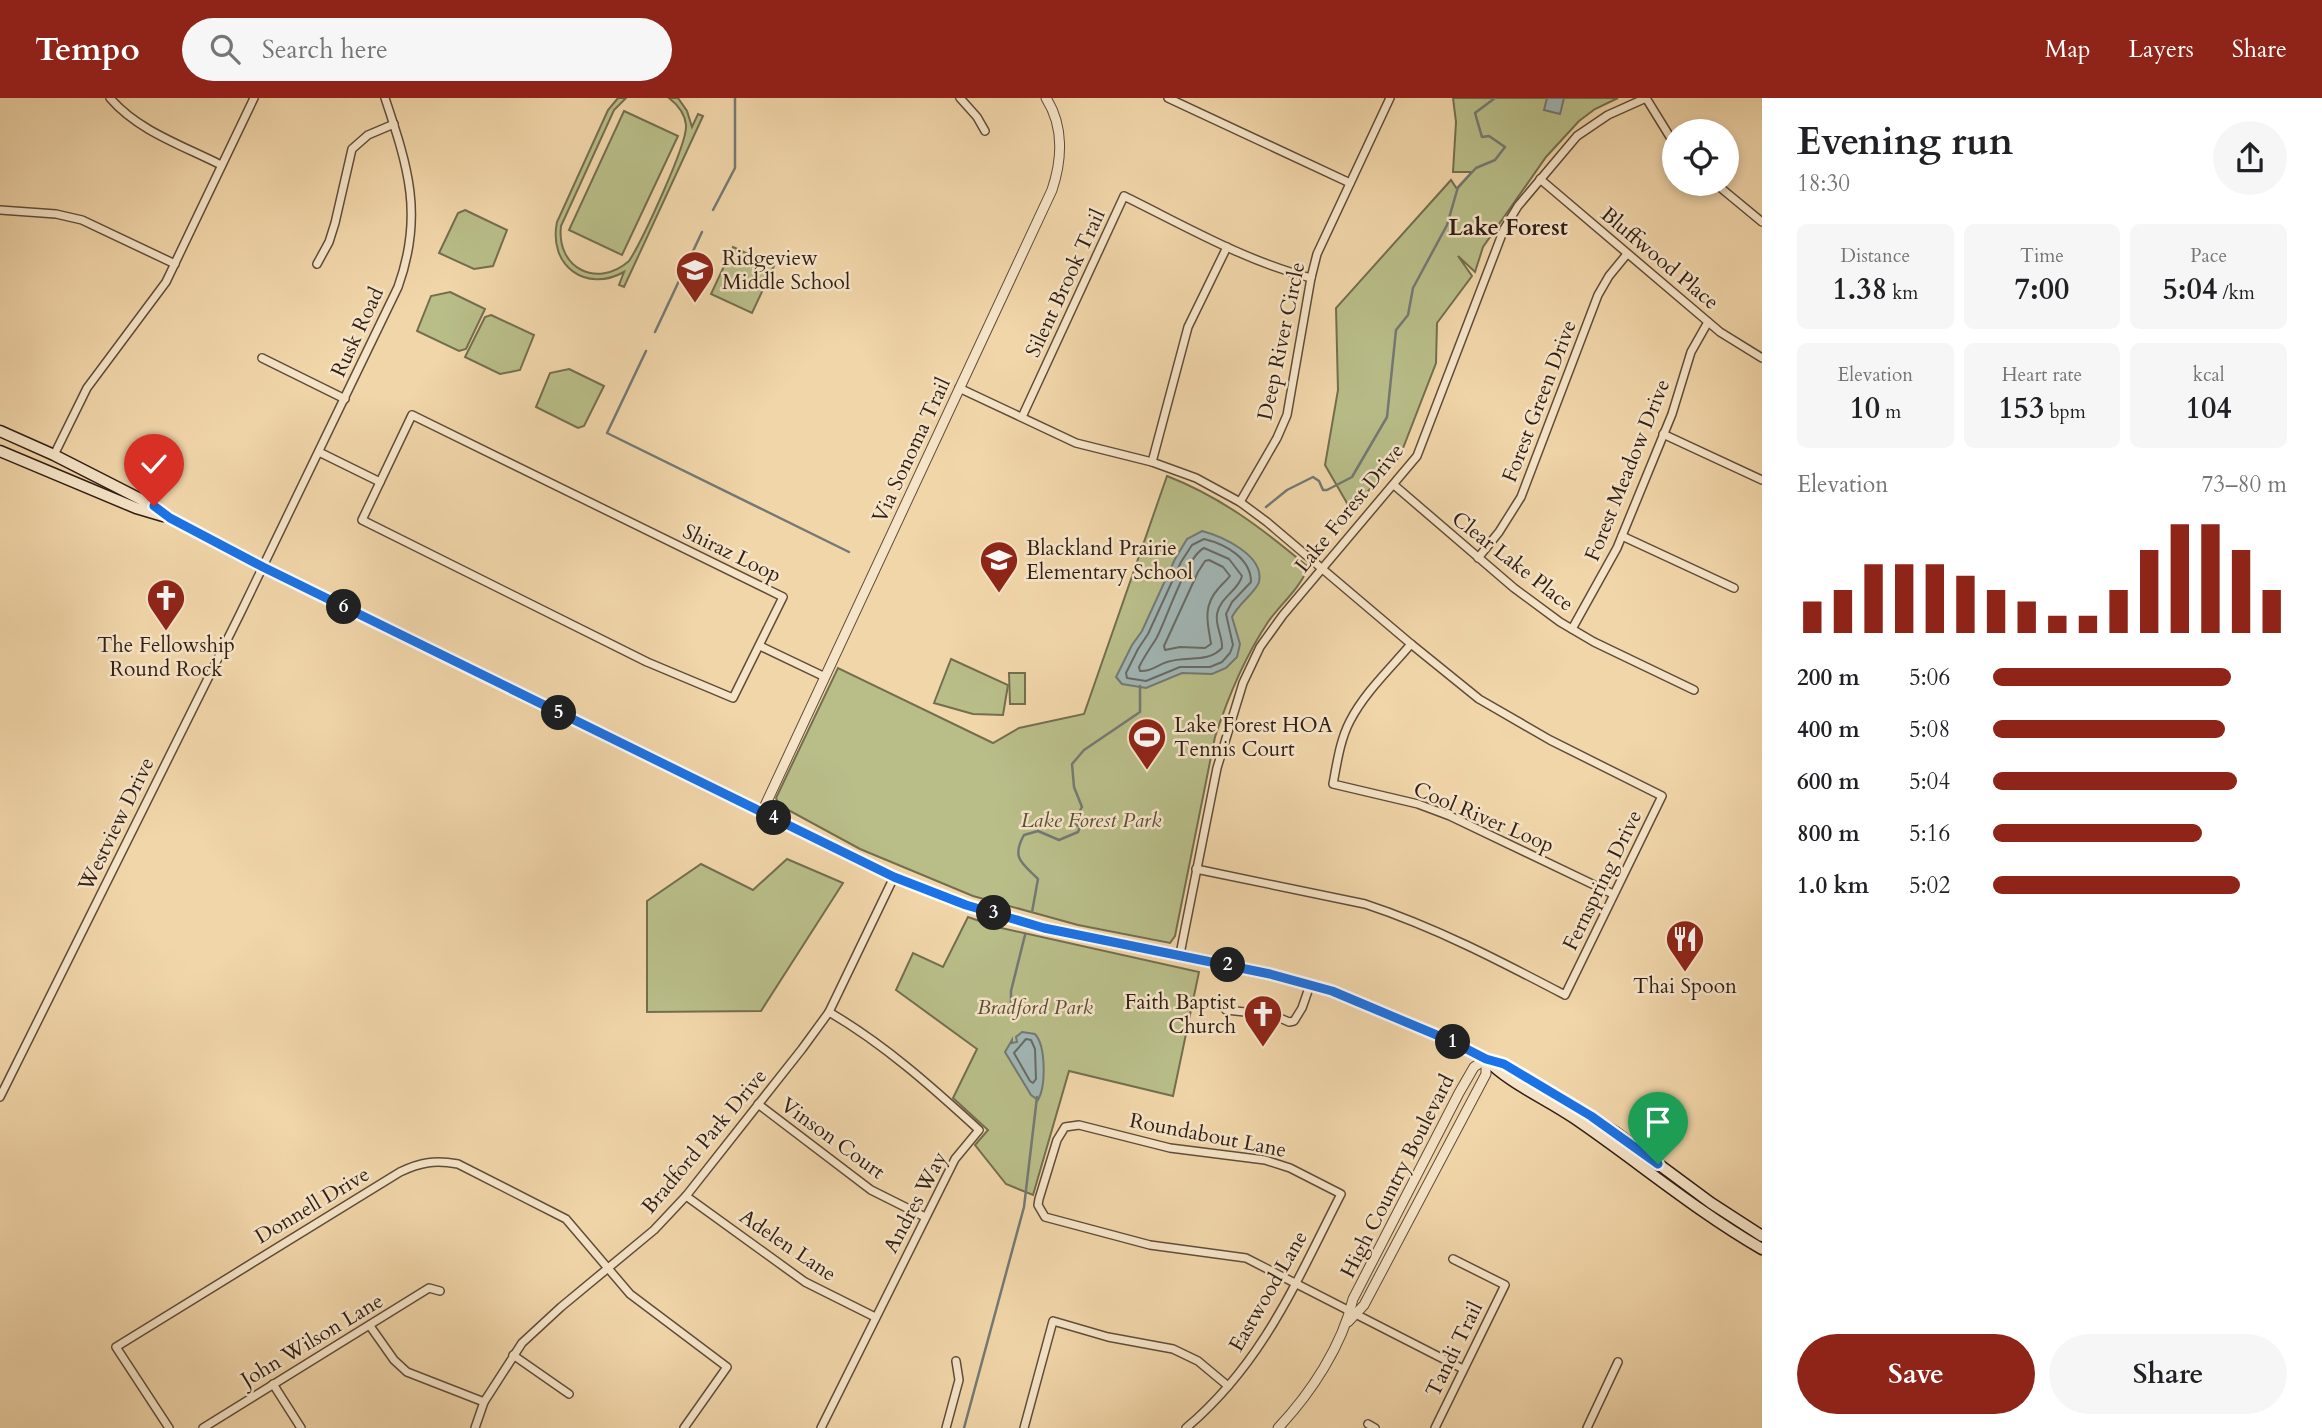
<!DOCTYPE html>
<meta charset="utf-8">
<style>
body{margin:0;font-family:Cardo,serif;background:#f6f6f6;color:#202124;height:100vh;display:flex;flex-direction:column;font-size:26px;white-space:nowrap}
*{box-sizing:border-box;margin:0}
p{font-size:23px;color:#757577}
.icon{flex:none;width:38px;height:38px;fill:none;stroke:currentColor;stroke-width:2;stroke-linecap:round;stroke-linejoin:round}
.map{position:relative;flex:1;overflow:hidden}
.panel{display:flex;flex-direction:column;background:#fff;width:560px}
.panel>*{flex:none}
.controls{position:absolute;left:1662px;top:21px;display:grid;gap:14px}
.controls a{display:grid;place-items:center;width:77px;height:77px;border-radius:50%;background:#fff;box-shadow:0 4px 10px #0003;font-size:35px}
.pin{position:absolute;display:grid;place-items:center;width:60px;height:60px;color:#fff;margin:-72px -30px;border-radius:50% 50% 50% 0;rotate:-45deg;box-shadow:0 0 7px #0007}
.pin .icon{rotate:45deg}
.km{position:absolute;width:35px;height:35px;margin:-18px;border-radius:50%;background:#222;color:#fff;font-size:19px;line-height:35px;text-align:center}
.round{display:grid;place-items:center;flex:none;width:74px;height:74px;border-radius:37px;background:#f6f6f6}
.overview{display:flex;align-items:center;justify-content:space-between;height:119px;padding:0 35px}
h1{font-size:38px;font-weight:800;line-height:52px}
.figures{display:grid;grid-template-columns:repeat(3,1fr);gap:10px;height:119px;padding:7px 35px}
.figures div{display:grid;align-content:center;border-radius:10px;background:#f6f6f6;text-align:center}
.figures b{font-size:30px;font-weight:800}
.figures small{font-size:19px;font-weight:400}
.figures p{font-size:19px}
.chart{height:196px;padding:14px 35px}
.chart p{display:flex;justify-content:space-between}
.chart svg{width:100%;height:126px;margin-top:7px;stroke:#8f2418;stroke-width:6}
.cta{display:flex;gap:14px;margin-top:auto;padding:14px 35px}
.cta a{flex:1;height:80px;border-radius:42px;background:#8f2418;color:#fff;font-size:28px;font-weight:800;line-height:80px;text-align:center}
.cta a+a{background:#f6f6f6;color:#202124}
ul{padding:0 35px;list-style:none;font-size:23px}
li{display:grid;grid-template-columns:112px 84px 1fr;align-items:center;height:52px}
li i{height:18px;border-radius:9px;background:#8f2418}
header{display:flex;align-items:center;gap:42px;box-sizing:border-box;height:98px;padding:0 35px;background:#8f2418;color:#fff}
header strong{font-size:33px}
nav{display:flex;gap:38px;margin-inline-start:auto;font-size:24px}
.search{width:490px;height:63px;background:#f6f6f6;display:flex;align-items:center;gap:18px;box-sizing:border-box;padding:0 24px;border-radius:38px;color:#757577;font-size:26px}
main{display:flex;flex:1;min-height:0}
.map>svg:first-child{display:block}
.green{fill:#b9be89;stroke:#746e4f;stroke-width:2}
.water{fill:#a1b6b5;stroke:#747975;stroke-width:2}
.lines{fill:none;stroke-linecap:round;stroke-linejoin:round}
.shore{stroke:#686a65;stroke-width:2}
.stream{stroke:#747975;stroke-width:2.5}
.minor-casing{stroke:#604c3a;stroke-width:10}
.tertiary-casing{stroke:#604c3a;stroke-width:11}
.secondary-casing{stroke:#301e15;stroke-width:13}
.minor{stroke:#f6e4c8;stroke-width:7}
.tertiary{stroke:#f6e4c8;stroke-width:9}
.secondary{stroke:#f6e4c8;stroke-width:10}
.route-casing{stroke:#fff;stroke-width:14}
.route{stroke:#1a73e8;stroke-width:9}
.labels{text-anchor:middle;stroke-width:5;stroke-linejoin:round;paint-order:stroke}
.poi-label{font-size:21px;fill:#301e15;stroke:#f6e4c8;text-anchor:start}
.street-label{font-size:21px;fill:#301e15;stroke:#f6e4c8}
.park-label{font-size:21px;font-style:italic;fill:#594e38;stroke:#f6e4c8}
.neighbourhood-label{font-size:23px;font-weight:bold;fill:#301e15;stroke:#f6e4c8}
</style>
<header>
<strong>Tempo</strong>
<div class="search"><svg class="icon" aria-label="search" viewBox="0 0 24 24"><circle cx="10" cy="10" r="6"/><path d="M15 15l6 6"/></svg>Search here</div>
<nav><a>Map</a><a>Layers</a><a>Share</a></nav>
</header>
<main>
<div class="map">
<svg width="1762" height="1330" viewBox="0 0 1762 1330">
<rect width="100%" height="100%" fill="#f1d6aa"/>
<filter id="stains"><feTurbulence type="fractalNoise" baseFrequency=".00286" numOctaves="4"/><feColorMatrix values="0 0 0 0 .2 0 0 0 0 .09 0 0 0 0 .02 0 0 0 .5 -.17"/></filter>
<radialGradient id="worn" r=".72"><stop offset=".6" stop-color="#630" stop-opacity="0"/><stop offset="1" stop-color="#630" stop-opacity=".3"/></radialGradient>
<g class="green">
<path d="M 618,0 L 626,0 L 614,12 L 561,128 C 556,170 597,191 629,163 C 641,145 688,45 686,27 C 685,15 678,7 669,0 L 678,0 L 687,13 L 692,29 L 698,16 L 703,18 L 624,189 L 619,187 L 624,174 C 586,195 548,168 557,124 L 608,12 Z"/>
<polygon points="1453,0 1618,0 1595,11 1579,23 1546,59 1483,149 1475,174 1458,158 1472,178 1437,225 1436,265 1400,358 1351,412 1325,367 1338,292 1336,210 1451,82 1457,91 1472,74 1453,74 1456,24"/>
<polygon points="624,13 678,38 622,157 569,132"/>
<polygon points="465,112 507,132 493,168 474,171 439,155 458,115"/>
<polygon points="733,149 774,168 752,215 711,196"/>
<polygon points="450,194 485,211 466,251 459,253 417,233 431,198"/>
<polygon points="491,217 534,237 520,272 500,276 465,259 485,219"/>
<polygon points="569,271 604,288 584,328 578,330 536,309 550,275"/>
<path d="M 1167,378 C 1221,399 1263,431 1307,468 L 1307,471 C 1301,489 1279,508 1268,524 C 1244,560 1228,599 1215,639 L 1175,838 L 1170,845 L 1078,827 L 973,798 L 860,751 L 779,707 L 776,700 L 838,570 L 993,645 L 1019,630 L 1084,616 Z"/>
<polygon points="951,561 1008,587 1003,617 973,616 934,605"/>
<polygon points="1009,575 1025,575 1025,606 1010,606"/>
<polygon points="787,761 843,785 761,913 647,914 647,803 701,766 753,792"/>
<polygon points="968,819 997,829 1199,874 1173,998 1069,973 1033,1097 1006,1086 975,1047 988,1032 953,1000 977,951 896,892 913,855 943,869"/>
</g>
<g class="water">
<polygon points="1547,0 1564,0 1560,16 1544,12"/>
<path d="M 1202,433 C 1221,438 1265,457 1259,484 C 1256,494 1238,506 1232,519 L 1240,546 L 1237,559 L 1226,570 L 1212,576 L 1182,575 L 1146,590 L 1122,586 L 1116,579 L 1132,547 L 1142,533 L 1175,461 L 1187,441 Z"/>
<path d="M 1022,934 L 1035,936 C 1046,948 1046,988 1038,1002 L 1031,997 L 1005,954 L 1012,942 L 1012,945 L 1017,944 L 1016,939 Z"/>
</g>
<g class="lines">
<g class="shore">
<path d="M 1204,441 C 1225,446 1251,460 1251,484 L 1232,504 L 1226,516 L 1233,547 L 1230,555 L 1222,564 L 1210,569 L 1180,569 L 1146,583 L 1127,580 L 1126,575 L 1138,551 L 1148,536 L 1181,464 L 1192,447 Z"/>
<path d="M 1204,450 L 1229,461 L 1242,478 C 1239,492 1220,499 1217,516 C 1215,528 1223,539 1222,550 C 1207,566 1187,557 1167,564 C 1157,567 1151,574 1140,573 L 1139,569 C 1144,559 1150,550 1156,541 C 1167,521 1186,459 1204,450 Z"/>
<path d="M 1209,462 L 1223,469 L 1230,478 C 1226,483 1222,486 1218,491 C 1202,509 1208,526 1211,546 L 1205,550 L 1180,549 L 1165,552 L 1164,548 L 1198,474 L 1205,463 Z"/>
<polygon points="1026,941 1031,942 1035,951 1036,981 1033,985 1030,983 1014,955"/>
</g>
<g class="stream">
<polyline points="713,112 735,70 735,0"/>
<polyline points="655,234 702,134"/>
<polyline points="646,253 607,335 849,454"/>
<polyline points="1266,409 1287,392 1313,379 1319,383 1323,392 1327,392 1352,379 1387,319 1396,232 1408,217 1413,190 1447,127 1458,89 1476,70 1495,62 1505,49 1489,38 1482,39 1475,15 1495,0"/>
<path d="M 1032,814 L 1038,781 C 1022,765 1011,760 1024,737 L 1038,733 L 1059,742 L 1078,734 L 1080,729 L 1073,725 L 1082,709 L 1074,689 L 1072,666 L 1084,652 L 1140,614 L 1140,588"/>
<polyline points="1011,910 1011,893 1025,837"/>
<polyline points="964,1330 1024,1109 1037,999"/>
</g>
<g class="minor-casing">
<g id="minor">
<path d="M 110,0 C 138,33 184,48 221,67"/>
<polyline points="960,0 977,19 985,33"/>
<polyline points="1168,0 1350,85"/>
<polyline points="1646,0 1675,47"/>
<polyline points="1540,81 1720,234 1762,260"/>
<polyline points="1716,86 1762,124"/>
<polyline points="0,112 56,116 82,122 175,166"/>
<polyline points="317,166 329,144 335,125 352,51 368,37 394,26"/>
<polyline points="262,260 345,301"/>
<path d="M 959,290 L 1076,345 L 1152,364 L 1196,380 L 1240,404 L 1267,424 L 1411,546 L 1479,601 L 1550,642 L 1662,698 L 1565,897 C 1500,863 1435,829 1365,806 L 1196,771"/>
<polygon points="412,317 783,499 733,600 647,564 362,422"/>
<path d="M 1022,319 L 1124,98 C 1185,128 1245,163 1311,180"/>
<polyline points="1663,336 1762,382"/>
<polyline points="319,354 380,384"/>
<polyline points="54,357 87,290 166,184 254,0"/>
<polyline points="1152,364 1188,229 1227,149"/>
<polyline points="1394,387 1514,490 1560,524 1594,544 1694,592"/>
<polyline points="1240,404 1277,340 1287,317 1311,180 1317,156 1390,0"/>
<polyline points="1622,438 1734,490"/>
<polyline points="1478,460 1499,434 1521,399 1598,197 1609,178 1627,156"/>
<polyline points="1572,531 1617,450 1672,316 1691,254 1708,224"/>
<path d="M 1411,546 C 1390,571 1365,594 1350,623 C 1340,642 1337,665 1333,686 L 1418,706 L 1450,718 L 1613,796"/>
<polyline points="760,548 825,579"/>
<polyline points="1180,856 1217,670 1243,585 1260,549 1283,517 1417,358 1496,152 1504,131 1518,108 1577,38 1608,17 1646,0"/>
<polyline points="1226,912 1273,917 1289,924 1294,923 1302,910 1310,887"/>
<path d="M 0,999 L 240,516 L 398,189 C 424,117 408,69 385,0"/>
<polyline points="758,1006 871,1092 925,1119"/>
<polyline points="686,1098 805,1184 875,1219"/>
<polyline points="370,1228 394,1262 407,1274 484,1304"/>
<polyline points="513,1257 569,1296"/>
<polyline points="273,1286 301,1330"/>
<polyline points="1368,1326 1375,1330"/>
<path d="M 169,1330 L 116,1249 L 400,1074 C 421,1064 435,1062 458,1066 L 566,1121 L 630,1196 L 727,1269 L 684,1330"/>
<polyline points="203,1330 429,1190 440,1193"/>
<polyline points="475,1330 484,1304 522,1245 561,1209 654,1132 686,1098 802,951 829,914 894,779"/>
<path d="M 821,1330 L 955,1061 L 979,1032 C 932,989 884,946 829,914"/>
<polyline points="946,1330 959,1282 956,1263"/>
<polyline points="1024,1330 1053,1223 1108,1239 1173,1251 1198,1263 1228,1288"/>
<path d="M 1186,1330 C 1263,1265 1296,1184 1341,1096 L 1290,1070 L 1265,1062 L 1170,1050 L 1079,1027 L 1065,1029 L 1057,1042 L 1039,1101 L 1038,1107 L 1045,1119 L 1150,1147 L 1246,1160 L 1463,1271"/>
<polyline points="1435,1330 1505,1187 1453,1161"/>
<polyline points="1587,1330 1618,1264"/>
</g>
</g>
<g class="tertiary-casing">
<g id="tertiary">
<path d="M 762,714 L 1052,92 C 1062,62 1064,28 1046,0"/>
<polyline points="1348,1224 1364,1207 1486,976 1486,961"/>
<path d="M 1278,1330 C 1311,1295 1342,1248 1353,1201 L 1459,995 L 1474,969 L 1486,961"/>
</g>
</g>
<g class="secondary-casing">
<g id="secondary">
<polyline points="0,333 54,357 154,408 170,420 263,469 894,779 966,807 1044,830 1270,876 1332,893 1451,943 1486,961 1504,966 1615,1034 1711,1105 1762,1138"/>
<polyline points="0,353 136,410 163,418"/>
<path d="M 1486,961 C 1510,986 1545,1000 1574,1020 C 1637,1063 1696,1113 1762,1151"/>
</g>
</g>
<use href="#minor" class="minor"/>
<use href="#tertiary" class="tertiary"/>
<use href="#secondary" class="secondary"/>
</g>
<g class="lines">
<g class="route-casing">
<polyline id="route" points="154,408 170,420 263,469 894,779 966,807 1044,830 1270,876 1332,893 1451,943 1486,961 1504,966 1591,1018 1658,1066"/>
</g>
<use href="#route" class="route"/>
</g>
<defs>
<g id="school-pin" transform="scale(2.0125)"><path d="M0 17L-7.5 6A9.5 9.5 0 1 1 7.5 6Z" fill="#8f2418" stroke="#f6e4c8"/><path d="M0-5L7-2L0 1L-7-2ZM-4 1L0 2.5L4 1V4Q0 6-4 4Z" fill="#fff"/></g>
<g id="church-pin" transform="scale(2.0125)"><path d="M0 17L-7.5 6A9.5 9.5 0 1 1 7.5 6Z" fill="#8f2418" stroke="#f6e4c8"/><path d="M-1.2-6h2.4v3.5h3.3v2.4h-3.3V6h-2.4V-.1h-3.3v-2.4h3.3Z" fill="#fff"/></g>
<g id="stadium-pin" transform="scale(2.0125)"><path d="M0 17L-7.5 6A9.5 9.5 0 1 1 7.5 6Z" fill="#8f2418" stroke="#f6e4c8"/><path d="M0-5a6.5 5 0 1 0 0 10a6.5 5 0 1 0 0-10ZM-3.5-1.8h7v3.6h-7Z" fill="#fff"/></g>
<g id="restaurant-pin" transform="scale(2.0125)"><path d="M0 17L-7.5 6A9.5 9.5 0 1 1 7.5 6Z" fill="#8f2418" stroke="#f6e4c8"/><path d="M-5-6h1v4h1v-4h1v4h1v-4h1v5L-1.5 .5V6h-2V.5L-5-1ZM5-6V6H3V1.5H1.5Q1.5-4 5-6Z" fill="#fff"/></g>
</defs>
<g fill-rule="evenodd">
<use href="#school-pin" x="695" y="172"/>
<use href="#school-pin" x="999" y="462"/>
<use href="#church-pin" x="166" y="500"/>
<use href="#stadium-pin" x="1147" y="639"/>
<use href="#restaurant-pin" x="1685" y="841"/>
<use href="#church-pin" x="1263" y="916"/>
</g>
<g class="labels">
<g class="poi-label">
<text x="722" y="167">Ridgeview<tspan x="722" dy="24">Middle School</tspan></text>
<text x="1026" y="457">Blackland Prairie<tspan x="1026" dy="24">Elementary School</tspan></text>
<text x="166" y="554" text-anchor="middle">The Fellowship<tspan x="166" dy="24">Round Rock</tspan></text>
<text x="1174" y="634">Lake Forest HOA<tspan x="1174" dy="24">Tennis Court</tspan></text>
<text x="1685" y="895" text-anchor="middle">Thai Spoon</text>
<text x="1236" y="911" text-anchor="end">Faith Baptist<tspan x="1236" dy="24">Church</tspan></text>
</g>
<g class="street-label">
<text transform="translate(1660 160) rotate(40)" y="7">Bluffwood Place</text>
<text transform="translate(1065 185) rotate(-65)" y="7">Silent Brook Trail</text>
<text transform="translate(357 234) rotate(-65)" y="7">Rusk Road</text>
<text transform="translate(1281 243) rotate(-78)" y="7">Deep River Circle</text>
<text transform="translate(1539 303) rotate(-69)" y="7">Forest Green Drive</text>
<text transform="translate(911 352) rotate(-65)" y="7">Via Sonoma Trail</text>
<text transform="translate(1627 372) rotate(-68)" y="7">Forest Meadow Drive</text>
<text transform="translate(1349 410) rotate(-51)" y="7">Lake Forest Drive</text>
<text transform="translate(732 455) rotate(26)" y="7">Shiraz Loop</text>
<text transform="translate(1513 463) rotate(38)" y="7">Clear Lake Place</text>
<text transform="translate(1484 719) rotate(23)" y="7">Cool River Loop</text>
<text transform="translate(116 726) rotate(-64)" y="7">Westview Drive</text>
<text transform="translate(1602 782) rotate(-64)" y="7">Fernspring Drive</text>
<text transform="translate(1208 1037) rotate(11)" y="7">Roundabout Lane</text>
<text transform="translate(833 1040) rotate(36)" y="7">Vinson Court</text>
<text transform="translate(704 1043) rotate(-50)" y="7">Bradford Park Drive</text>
<text transform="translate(1397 1078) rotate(-63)" y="7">High Country Boulevard</text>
<text transform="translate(915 1104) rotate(-62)" y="7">Andres Way</text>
<text transform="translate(312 1107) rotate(-31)" y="7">Donnell Drive</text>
<text transform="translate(788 1147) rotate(34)" y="7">Adelen Lane</text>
<text transform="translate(1268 1193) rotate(-60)" y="7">Eastwood Lane</text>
<text transform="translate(312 1242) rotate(-31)" y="7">John Wilson Lane</text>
<text transform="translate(1454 1251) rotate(-64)" y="7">Tandi Trail</text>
</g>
<g class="park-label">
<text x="1091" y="729">Lake Forest Park</text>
<text x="1035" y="916">Bradford Park</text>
</g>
<g class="neighbourhood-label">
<text x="1508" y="137">Lake Forest</text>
</g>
</g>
<rect width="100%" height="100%" filter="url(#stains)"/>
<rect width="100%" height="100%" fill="url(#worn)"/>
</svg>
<div class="controls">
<a><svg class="icon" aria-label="locate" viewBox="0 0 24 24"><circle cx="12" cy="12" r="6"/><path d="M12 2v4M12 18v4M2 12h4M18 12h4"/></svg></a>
</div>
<div class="pin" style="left:1658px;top:1066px;background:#1e9e55"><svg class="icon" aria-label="arrive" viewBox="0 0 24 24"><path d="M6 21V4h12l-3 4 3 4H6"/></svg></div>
<div class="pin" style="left:154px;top:408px;background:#d93025"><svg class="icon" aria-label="check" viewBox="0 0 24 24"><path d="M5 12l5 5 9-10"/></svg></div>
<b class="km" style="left:1453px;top:944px">1</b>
<b class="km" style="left:1228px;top:867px">2</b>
<b class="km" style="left:994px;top:815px">3</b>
<b class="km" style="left:774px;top:720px">4</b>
<b class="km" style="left:559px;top:615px">5</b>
<b class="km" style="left:344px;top:509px">6</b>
</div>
<section class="panel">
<div class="overview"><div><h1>Evening run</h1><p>18:30</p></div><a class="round"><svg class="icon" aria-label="share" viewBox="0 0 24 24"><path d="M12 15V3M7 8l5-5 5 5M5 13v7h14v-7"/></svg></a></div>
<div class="figures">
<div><p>Distance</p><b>1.38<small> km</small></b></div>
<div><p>Time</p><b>7:00</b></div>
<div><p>Pace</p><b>5:04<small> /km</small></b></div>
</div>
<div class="figures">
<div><p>Elevation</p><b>10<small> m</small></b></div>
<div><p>Heart rate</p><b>153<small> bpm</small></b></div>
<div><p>kcal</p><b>104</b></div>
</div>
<div class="chart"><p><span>Elevation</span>73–80 m</p>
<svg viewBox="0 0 160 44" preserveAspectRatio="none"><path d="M5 44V33M15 44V29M25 44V20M35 44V20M45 44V20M55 44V24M65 44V29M75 44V33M85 44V38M95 44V38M105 44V29M115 44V15M125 44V6M135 44V6M145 44V15M155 44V29"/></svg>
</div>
<ul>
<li><b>200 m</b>5:06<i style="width:81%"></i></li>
<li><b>400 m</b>5:08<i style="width:79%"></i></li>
<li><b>600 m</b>5:04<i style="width:83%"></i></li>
<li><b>800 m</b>5:16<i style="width:71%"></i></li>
<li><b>1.0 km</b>5:02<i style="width:84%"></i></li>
</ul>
<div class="cta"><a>Save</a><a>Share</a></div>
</section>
</main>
